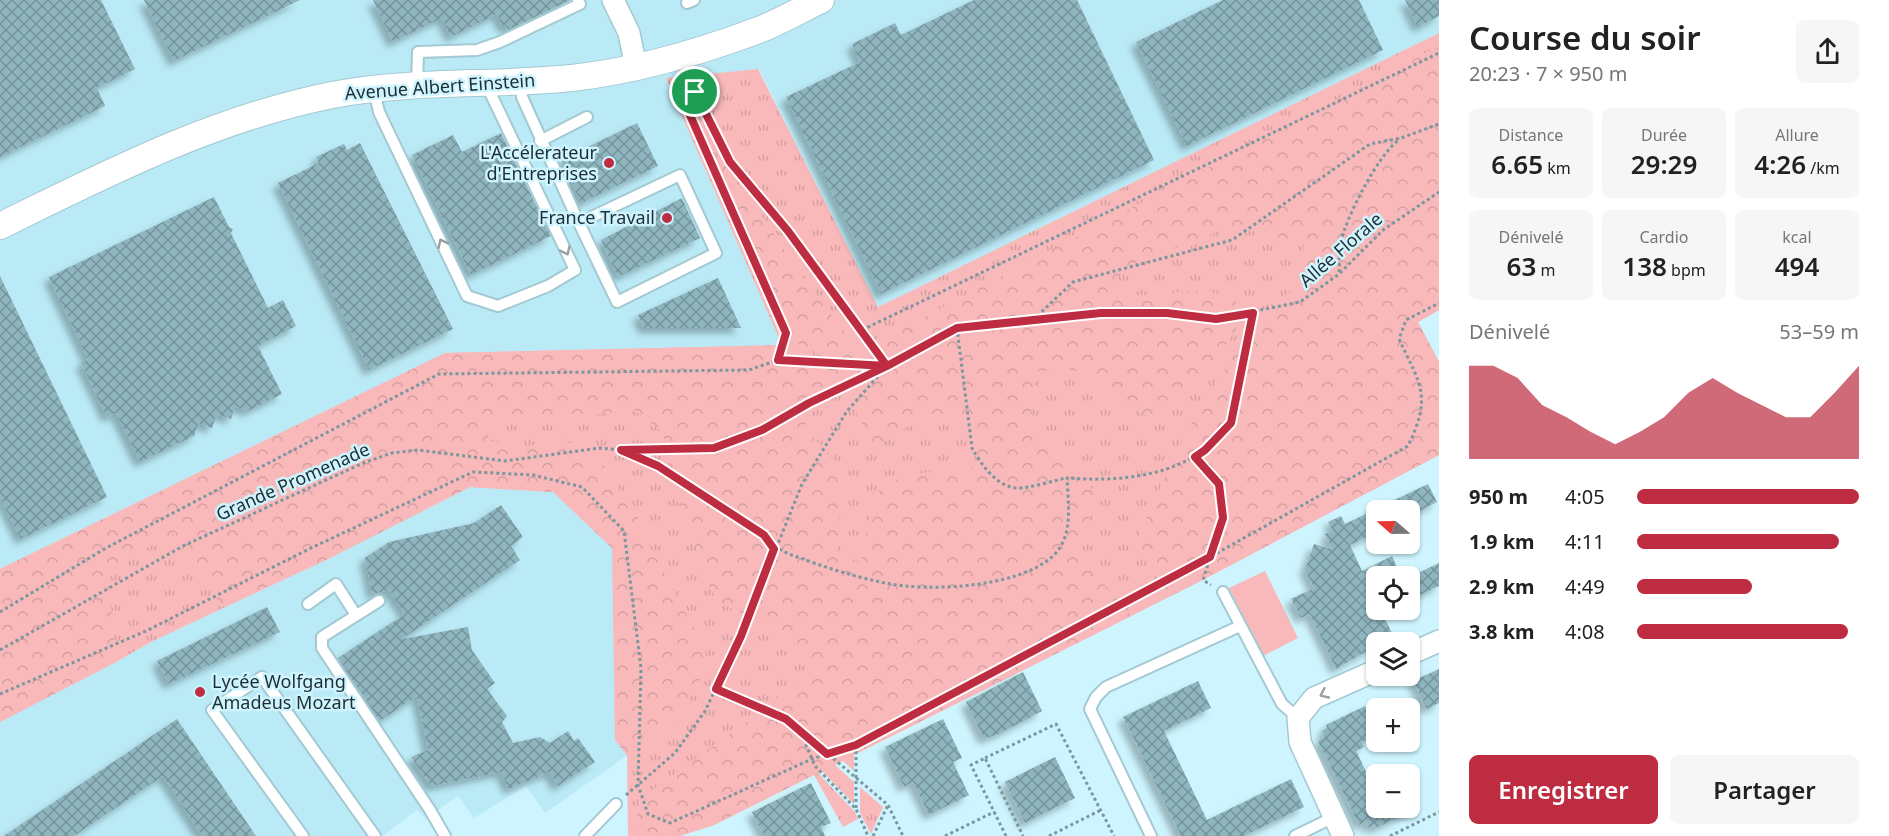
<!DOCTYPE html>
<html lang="fr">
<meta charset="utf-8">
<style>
body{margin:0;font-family:"Noto Sans",sans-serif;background:#f6f6f6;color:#222;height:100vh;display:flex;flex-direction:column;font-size:22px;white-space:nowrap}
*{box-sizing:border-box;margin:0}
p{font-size:20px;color:#767676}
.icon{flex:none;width:33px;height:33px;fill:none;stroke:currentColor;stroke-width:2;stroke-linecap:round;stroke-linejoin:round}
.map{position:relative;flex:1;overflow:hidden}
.side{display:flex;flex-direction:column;background:#fff;width:450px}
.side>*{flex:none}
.needle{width:39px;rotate:290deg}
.fabs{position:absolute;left:1366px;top:500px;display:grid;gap:12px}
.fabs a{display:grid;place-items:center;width:54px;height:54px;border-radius:9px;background:#fff;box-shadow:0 2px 4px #0004;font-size:30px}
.pin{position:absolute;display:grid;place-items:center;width:51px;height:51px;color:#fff;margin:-26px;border:3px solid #fff;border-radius:50%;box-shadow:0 2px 6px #0007}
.round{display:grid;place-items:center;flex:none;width:63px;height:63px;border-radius:9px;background:#f6f6f6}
.overview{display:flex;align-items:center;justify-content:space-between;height:102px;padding:0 30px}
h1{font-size:33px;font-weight:600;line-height:45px}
.metrics{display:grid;grid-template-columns:repeat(3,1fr);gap:9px;height:102px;padding:6px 30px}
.metrics div{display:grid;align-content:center;border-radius:9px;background:#f6f6f6;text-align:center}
.metrics b{font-size:26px;font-weight:600}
.metrics small{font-size:16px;font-weight:400}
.metrics p{font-size:16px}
.chart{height:168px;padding:12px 30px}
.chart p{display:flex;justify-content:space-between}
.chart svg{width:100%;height:108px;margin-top:6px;fill:#bd2c40;opacity:.7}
.primary-button{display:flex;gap:12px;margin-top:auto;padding:12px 30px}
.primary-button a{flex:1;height:69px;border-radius:9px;background:#bd2c40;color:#fff;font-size:24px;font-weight:600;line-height:69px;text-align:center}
.primary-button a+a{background:#f6f6f6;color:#222}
ul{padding:0 30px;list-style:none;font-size:20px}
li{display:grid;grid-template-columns:96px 72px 1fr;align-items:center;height:45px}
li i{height:15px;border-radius:8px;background:#bd2c40}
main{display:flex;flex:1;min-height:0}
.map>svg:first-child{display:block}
.built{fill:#baeaf6}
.grass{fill:url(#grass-tufts)}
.forest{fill:url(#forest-crowns)}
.garden{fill:#f9b9ba}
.building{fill:url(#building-cross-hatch);filter:url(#shadow)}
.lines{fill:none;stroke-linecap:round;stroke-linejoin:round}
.service-casing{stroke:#a3c9d2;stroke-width:14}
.minor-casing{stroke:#a3c9d2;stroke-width:24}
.tertiary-casing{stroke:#a3c9d2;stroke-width:28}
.path{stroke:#7b979e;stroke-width:3;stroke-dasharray:3 3;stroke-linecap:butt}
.service{stroke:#fff;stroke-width:10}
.minor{stroke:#fff;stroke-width:21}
.tertiary{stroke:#fff;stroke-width:26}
.oneway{stroke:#9aa0a2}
.route-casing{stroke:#fff;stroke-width:12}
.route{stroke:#bd2c40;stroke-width:8}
.poi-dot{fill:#bd2c40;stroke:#cef5ff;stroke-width:2}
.labels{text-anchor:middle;stroke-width:5;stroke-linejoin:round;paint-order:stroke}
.street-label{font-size:18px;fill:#1e2d31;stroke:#cef5ff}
.poi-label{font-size:18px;fill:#1e2d31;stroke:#cef5ff;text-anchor:end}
</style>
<main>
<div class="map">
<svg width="1439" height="836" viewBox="0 0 1439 836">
<defs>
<pattern id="grass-tufts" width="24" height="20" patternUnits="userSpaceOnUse" patternTransform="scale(1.5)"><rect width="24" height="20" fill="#f9b9ba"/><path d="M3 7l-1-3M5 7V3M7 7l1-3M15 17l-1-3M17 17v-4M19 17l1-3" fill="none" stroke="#d59fa0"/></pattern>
<pattern id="forest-crowns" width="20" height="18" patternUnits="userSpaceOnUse" patternTransform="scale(1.5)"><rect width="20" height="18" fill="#f9b9ba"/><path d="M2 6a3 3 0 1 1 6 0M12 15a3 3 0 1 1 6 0" fill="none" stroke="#d59fa0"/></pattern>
<pattern id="building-cross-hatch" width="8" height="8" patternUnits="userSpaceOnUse" patternTransform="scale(1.5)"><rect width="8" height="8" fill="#8fb5be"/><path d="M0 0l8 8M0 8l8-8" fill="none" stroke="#74949b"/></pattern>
<filter id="shadow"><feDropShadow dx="-5.5" dy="5.5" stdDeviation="3" flood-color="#0004"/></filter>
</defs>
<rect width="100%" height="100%" fill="#cef5ff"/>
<g class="built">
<polygon points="0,0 1439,0 1439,33 878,307 759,69 666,78 782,345 445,353 0,569"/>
<polygon points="470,487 553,492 613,548 615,740 627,755 608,769 545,813 526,786 474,818 458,796 425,819 417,810 382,836 0,836 0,722 116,662 153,641 326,560"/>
</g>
<g class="grass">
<polygon points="1439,33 1439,310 1418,322 1439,362 1439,455 1203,580 854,755 854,771 843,761 835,765 854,782 854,804 822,771 818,773 855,812 858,819 843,827 814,775 714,825 680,836 628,836 627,755 615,740 613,548 553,492 470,487 326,560 153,641 116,662 0,722 0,569 445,353 782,345 666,78 758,69 878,307"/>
<polygon points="860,787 883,807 871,834 860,813"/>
</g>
<path class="forest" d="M 1439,46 L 1439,310 L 1418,322 L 1439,362 L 1439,455 L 1166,598 L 1137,538 L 1186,432 L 1261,311 L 1298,287 L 1304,243 L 1232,226 L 1143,261 L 1112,281 L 1128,296 L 1205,290 L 1234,299 L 1244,315 L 1206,380 L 1155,420 L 1120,403 L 1075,370 L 1038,371 L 1031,396 L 1032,422 L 1047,448 L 1074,465 L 1097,496 L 1077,553 L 1131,616 L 714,825 L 680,836 L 632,836 L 641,798 L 748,721 L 810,668 L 790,635 L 719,603 L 703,576 L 693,534 L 675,497 L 663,432 L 634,410 L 555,419 L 492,417 L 488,439 L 515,449 L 563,439 L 604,466 L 642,524 L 650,546 L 705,649 L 707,666 L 675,727 L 627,755 L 615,740 L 612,548 L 553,492 L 470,487 L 326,560 L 223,607 L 196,571 L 173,534 L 108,568 L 116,662 L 0,722 L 0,569 L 445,353 L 782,345 L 829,378 L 804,428 L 844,470 L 836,558 L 861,563 L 873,494 L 905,475 L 982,466 L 968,416 L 923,418 L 874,447 L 848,397 L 815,351 L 778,336 L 671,91 L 688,88 C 739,180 791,272 861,350 Z"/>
<polygon class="garden" points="1265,571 1298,638 1263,656 1229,588"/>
<g class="building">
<polygon points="0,0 101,0 135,69 97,88 105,106 0,157"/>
<polygon points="144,0 300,0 174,61"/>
<polygon points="373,0 571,0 508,30 505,25 502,26 497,14 451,37 442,18 393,42"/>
<polygon points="974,0 1077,0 1154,160 881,294 786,97 860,62 852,44 895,23 901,35"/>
<polygon points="1223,0 1359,0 1383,50 1187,146 1136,42"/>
<polygon points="1405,0 1439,0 1439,16 1418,27"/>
<polygon points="637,123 658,166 581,203 561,160"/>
<polygon points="501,133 551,236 471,275 412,155 453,135 462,152"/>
<polygon points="360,143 453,329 369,370 278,183 319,163 316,157 344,144 347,150"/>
<polygon points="214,197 229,227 233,229 231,233 268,308 283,300 296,326 258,346 282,394 248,411 235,406 231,419 217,414 212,428 199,423 194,436 140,462 116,413 107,417 81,363 88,359 49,277"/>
<polygon points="682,198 700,238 618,277 601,240"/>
<polygon points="0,276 107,497 21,539 0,497"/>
<polygon points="718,278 741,328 644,328 638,315"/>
<polygon points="1428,484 1437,502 1410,516 1410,510 1377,510 1377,532 1350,545 1362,571 1392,556 1401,576 1377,576 1377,609 1380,609 1394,637 1377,642 1377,645 1336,669 1310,614 1301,618 1291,599 1314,588 1305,570 1314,544 1332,549 1325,534 1333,531 1328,522 1341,516 1345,524"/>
<polygon points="501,505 523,537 511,546 520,560 402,639 468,627 472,650 495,683 487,689 507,716 502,722 513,743 540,737 550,743 568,731 574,741 578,738 595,762 558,786 549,772 509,789 501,772 431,786 411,757 428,750 417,696 380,721 338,658 405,614 389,590 372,594 365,558 389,542 474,523"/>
<polygon points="1439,563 1439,586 1410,600 1410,577"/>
<polygon points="267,607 280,632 169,684 157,661"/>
<polygon points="1439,669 1439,703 1427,709 1413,681"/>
<polygon points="1023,672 1042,711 1001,733 984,739 966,702"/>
<polygon points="1198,681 1211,708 1164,731 1207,820 1291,779 1304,807 1244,836 1181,836 1123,717"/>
<polygon points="1365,706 1377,735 1362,742 1364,747 1356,751 1377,794 1377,807 1420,807 1376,828 1374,825 1369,828 1366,821 1359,825 1318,741 1325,737 1322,731 1327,728 1326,725"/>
<polygon points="177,719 256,836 202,836 163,776 74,836 4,836"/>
<polygon points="943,719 962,758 953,762 969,795 929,815 913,782 904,787 885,747"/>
<polygon points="1055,757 1075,798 1025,823 1005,782"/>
<polygon points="811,783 831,823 821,827 825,836 764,836 752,812"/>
</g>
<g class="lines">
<g class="service-casing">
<g id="service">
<polyline points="687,3 694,0"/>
<polyline points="521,83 522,97 579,223"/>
<polyline points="417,86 418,52 477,50 500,42 580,4 578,0"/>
<polyline points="374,90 379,112 467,296 498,306 548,286 575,270 486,84"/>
<polyline points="540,141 587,117"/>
<polygon points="680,175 716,253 617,302 579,223"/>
<polyline points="1223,592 1282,704 1298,718"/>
<polyline points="379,601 322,637 322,648 430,810 445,836"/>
<polyline points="308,604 336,584 356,615"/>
<polyline points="303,836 212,710 262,677 375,836"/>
<polyline points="585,836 616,804"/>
<polyline points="1151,836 1090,709 1096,697 1106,687 1240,626"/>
<polyline points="1295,836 1334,817"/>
</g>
</g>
<g class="minor-casing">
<g id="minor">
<polyline points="613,0 629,33 636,67"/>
<polyline points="1410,654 1439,641"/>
<polyline points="1343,836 1300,742 1298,718 1314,698 1377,670"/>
</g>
</g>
<g class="tertiary-casing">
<path id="tertiary" d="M 0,226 C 108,173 213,119 332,95 C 410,80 492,86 572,78 C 634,71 697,53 756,31 C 778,23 800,10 821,0"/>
</g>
<g class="path">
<polyline points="689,76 701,109 730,162 788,231 887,366"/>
<path d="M 1339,272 C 1340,263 1339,252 1340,244 C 1346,218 1378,154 1400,139"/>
<polyline points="1033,320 1073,282 1232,240 1370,144 1401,138 1439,124"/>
<path d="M 957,328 L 972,448 C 981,464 996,486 1016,488 C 1029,489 1054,480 1067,478"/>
<polyline points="862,330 1439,53"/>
<polyline points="778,360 885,366"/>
<polyline points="626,450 714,449 762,430 809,403 885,367"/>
<polyline points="1195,457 1219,484 1223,518 1203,580 1211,585"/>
<polyline points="0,612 106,548 439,374 749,370 778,360 786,333 686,106 695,92"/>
<path d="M 0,650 L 183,546 L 363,463 L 392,453 L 418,450 L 505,461 L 600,448 L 621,450 L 658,466 L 764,535 C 778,553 793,555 814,563 C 837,571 861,578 885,583 C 929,592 1018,588 1053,556 C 1074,536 1068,504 1067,478 C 1118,482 1181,477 1216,438 C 1221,433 1229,427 1231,421 C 1244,388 1247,348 1253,313"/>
<polyline points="716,689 787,719 888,805 903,836"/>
<path d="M 0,694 L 146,631 L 311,548 L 473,472 L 533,475 L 582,487 L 624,531 L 641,668 L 638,785 L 648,814 L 670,823 L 812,759 L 856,745 L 1210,557 L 1408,446 C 1432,396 1421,386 1399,339 L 1406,320 L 1439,303"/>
<polyline points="801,733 815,766 856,809 868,836"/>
<polyline points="856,745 856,808"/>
<polyline points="985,758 1056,724 1114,836"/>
<polyline points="626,795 675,753 705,711 741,636 802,484 847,411 887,366 957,328 1101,313 1167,313 1216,319 1300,302 1339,274 1383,230 1439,192"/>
<polyline points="873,836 888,805"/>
<polyline points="945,836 994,812"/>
<polyline points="1006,836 971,765 985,758 1023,836"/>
<polyline points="1049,836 1101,810"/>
<polyline points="1390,836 1439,812"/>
</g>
<use href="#service" class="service"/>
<use href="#minor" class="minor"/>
<use href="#tertiary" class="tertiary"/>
</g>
<defs><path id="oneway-chevron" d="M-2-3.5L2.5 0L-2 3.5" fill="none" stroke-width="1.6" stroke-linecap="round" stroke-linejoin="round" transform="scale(1.5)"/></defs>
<g class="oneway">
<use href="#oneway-chevron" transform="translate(442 243) rotate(-116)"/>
<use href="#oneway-chevron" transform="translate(566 251) rotate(65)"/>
<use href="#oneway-chevron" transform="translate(1324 694) rotate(155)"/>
</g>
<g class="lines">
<g class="route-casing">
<polyline id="route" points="695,92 730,162 788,231 887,366 809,403 762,430 714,448 621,450 658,466 764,535 774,549 741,636 716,689 786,719 827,754 856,745 1210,557 1223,518 1219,484 1195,457 1205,450 1231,423 1253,313 1216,319 1167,313 1101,313 957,328 887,366 778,360 786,333 686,106 695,92"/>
</g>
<use href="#route" class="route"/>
</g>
<g class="poi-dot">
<circle cx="609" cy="163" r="6"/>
<circle cx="667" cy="218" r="6"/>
<circle cx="200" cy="692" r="6"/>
</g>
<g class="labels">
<g class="street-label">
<text transform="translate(440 87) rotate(-4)" y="6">Avenue Albert Einstein</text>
<text transform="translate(1341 250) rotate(-41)" y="6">Allée Florale</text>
<text transform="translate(293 482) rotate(-24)" y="6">Grande Promenade</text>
</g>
<g class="poi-label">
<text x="597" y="159">L'Accélerateur<tspan x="597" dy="21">d'Entreprises</tspan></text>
<text x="655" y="224">France Travail</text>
<text x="212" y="688" text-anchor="start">Lycée Wolfgang<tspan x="212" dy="21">Amadeus Mozart</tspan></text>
</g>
</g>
</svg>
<div class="fabs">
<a><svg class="needle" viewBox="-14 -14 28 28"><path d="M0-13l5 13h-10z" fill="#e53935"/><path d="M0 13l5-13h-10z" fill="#767676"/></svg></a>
<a><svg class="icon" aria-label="locate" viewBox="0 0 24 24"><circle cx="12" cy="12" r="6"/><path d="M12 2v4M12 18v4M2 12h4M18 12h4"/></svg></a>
<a><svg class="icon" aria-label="layers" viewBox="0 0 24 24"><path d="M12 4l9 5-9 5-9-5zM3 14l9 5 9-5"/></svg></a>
<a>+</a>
<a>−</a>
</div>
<div class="pin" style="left:695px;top:92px;background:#1e9e55"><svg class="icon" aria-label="arrive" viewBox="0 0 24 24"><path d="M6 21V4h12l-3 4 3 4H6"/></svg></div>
</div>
<section class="side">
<div class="overview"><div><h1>Course du soir</h1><p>20:23 · 7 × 950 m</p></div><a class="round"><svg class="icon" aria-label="share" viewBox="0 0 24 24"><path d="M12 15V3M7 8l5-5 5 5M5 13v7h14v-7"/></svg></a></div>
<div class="metrics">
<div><p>Distance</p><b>6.65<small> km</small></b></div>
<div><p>Durée</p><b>29:29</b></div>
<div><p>Allure</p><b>4:26<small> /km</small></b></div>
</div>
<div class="metrics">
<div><p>Dénivelé</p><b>63<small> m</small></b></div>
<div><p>Cardio</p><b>138<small> bpm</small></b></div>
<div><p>kcal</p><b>494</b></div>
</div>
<div class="chart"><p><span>Dénivelé</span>53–59 m</p>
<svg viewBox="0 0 160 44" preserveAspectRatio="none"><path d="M0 44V6L10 6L20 11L30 22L40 27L50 33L60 38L70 33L80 27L90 17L100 11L110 17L120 22L130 27L140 27L150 17L160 6V44z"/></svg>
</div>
<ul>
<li><b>950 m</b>4:05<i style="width:100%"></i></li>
<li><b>1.9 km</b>4:11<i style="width:91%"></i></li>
<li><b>2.9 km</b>4:49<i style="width:52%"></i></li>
<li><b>3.8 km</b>4:08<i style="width:95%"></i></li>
</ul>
<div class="primary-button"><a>Enregistrer</a><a>Partager</a></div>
</section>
</main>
